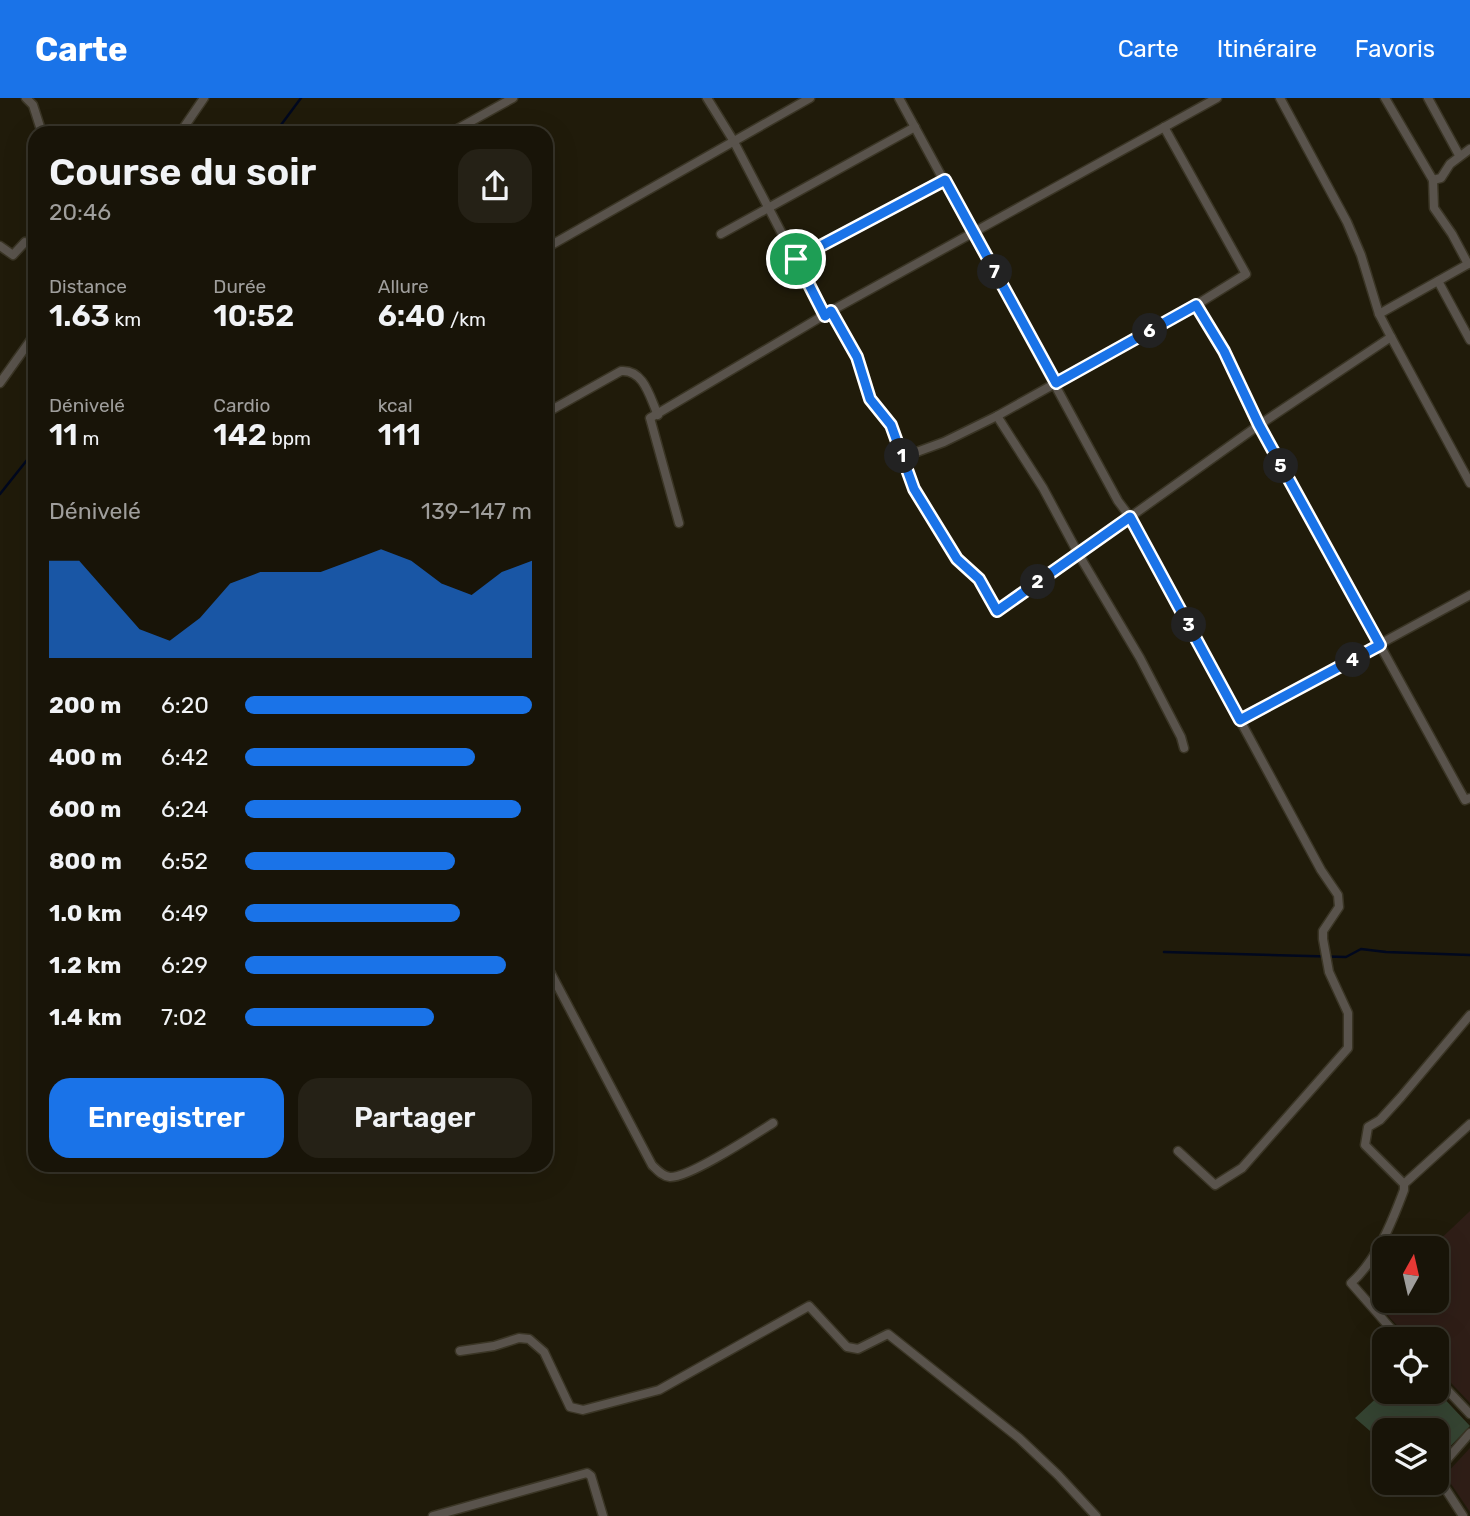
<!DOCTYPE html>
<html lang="fr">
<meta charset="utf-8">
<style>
body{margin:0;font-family:Rubik,sans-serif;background:#252116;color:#f1f3f6;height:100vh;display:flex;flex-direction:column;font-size:26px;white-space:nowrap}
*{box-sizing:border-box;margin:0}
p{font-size:23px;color:#9f9e9c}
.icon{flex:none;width:38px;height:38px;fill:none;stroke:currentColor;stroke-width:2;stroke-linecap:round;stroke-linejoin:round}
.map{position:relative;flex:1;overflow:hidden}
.sheet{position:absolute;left:28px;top:28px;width:525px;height:1046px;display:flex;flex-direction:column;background:#181408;border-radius:21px;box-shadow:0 7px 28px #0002,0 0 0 2px #363329}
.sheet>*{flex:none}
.needle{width:46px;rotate:8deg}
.fabs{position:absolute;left:1372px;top:1138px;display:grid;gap:14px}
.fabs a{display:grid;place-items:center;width:77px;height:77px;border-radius:14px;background:#181408;box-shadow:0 7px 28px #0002,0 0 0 2px #363329;font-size:35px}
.pin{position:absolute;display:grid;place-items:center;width:60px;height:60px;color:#fff;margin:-30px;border:4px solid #fff;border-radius:50%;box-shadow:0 2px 7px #0007}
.km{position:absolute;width:35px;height:35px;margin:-18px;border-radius:50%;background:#222;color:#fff;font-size:19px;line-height:35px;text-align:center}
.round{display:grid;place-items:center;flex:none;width:74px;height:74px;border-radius:21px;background:#252116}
.summary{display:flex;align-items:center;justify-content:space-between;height:119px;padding:0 21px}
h1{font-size:38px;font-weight:600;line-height:52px}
.metrics{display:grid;grid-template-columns:repeat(3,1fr);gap:10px;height:119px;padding:7px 21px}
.metrics div{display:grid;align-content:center}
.metrics b{font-size:30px;font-weight:600}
.metrics small{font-size:19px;font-weight:400}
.metrics p{font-size:19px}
.chart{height:196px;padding:14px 21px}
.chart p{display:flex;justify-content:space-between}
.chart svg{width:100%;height:126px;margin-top:7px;fill:#1a73e8;opacity:.7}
.cta{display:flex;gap:14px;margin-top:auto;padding:14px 21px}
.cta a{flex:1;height:80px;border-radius:21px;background:#1a73e8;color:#fff;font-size:28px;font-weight:600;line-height:80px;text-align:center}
.cta a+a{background:#252116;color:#f1f3f6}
ul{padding:0 21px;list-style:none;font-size:23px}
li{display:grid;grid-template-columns:112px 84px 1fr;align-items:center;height:52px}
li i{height:18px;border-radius:9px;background:#1a73e8}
header{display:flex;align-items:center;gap:42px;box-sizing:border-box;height:98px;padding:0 35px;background:#1a73e8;color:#fff}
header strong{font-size:33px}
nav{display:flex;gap:38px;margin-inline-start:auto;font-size:24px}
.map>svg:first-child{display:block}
.industrial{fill:#2f1e17}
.green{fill:#354432}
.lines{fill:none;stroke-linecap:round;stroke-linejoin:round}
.stream{stroke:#01081e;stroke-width:2.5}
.minor-casing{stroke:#3a3525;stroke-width:11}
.minor{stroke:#59534c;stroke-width:8}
.route-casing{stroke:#fff;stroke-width:14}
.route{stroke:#1a73e8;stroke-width:9}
</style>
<header>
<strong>Carte</strong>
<nav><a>Carte</a><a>Itinéraire</a><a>Favoris</a></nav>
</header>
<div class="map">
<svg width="1470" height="1418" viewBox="0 0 1470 1418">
<rect width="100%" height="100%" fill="#201b0a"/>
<g class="industrial">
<polygon points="1470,1113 1470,1305 1437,1270 1437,1241 1410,1241 1374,1203 1384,1193 1384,1202 1437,1202 1437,1150 1431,1150"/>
<polygon points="1470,1350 1470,1414 1445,1377"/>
</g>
<polygon class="green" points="1384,1293 1437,1293 1470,1328 1437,1362 1437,1332 1384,1332 1384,1345 1355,1320"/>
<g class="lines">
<g class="stream">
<polyline points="275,35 301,0"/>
<polyline points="0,396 35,352"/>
<polyline points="1164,854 1346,859 1361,851 1386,854 1470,857"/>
</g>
<g class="minor-casing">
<g id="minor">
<polyline points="26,0 33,7 42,35"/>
<polyline points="707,0 733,42 825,218"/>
<polyline points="899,0 1118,403 1130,419 1321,772 1338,797 1339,809 1323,833 1323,841 1329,874 1348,915 1348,950 1242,1070 1215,1087 1178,1053"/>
<polyline points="1280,0 1347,124 1361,157 1379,216"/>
<polyline points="1385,0 1433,82 1441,80 1450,66 1470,51"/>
<polyline points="1428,0 1459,57"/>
<polyline points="180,35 204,0"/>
<polyline points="450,35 513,0"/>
<polyline points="1433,82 1434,110 1452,136 1468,166"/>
<polyline points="721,136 915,29"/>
<polyline points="0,148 13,157 25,144 35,150"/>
<polyline points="546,150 810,0"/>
<polyline points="796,161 945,82"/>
<polyline points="1438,183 1470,242"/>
<polyline points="1196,207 1224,253 1259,327 1465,702 1470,700"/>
<polyline points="831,213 857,259 870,301 891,327 913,391 957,461 979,480 997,514 1259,327 1391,239 1379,216 1470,165"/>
<polyline points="1391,239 1470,385"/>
<polyline points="0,285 35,236"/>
<path d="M 546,315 L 621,273 C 644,271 650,300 658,317"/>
<polyline points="997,318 1043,390 1079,457 1140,560 1181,639 1184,650"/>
<polyline points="903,359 944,344 997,318 1196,207 1246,176 1164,29"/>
<polyline points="679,425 650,320 831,213 1217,0"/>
<polyline points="1240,622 1470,497"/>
<path d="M 546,866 L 652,1067 C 657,1072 662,1078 670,1079 C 689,1080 754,1037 773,1025"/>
<polyline points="1404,1086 1470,1026"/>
<path d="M 1400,1241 L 1351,1185 C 1377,1162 1392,1124 1404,1092 L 1404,1086 L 1365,1047 L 1368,1029 L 1380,1022 L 1401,999 L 1470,917"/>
<polyline points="460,1253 494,1248 519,1240 529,1241 544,1254 570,1309 583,1312 659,1292 809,1208 847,1249 858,1251 888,1236 1019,1340 1058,1377 1096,1418"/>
<polyline points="1437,1281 1470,1316"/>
<polyline points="1437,1373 1470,1335"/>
<polyline points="1437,1381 1443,1387 1463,1418"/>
<polyline points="433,1418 587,1375 591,1378 603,1418"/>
</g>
</g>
<use href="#minor" class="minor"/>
</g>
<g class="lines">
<g class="route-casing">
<polygon id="route" points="945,82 1056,285 1196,207 1224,253 1259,327 1380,547 1240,622 1130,419 997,513 979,481 957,461 914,391 891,327 870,301 857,259 831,213 825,218 796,161"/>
</g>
<use href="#route" class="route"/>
</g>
</svg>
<div class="fabs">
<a><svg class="needle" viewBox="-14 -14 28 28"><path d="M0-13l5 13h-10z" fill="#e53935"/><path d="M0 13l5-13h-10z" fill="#9f9e9c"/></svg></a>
<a><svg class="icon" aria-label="locate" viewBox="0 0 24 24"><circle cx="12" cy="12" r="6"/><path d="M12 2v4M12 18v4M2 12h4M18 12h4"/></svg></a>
<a><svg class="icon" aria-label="layers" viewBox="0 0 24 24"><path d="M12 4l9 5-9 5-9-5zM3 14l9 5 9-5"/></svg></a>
</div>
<div class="pin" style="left:796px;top:161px;background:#1e9e55"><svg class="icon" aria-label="arrive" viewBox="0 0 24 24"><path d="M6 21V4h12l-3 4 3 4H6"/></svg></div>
<b class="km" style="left:902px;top:358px">1</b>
<b class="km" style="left:1038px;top:484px">2</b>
<b class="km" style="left:1189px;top:527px">3</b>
<b class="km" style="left:1353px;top:562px">4</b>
<b class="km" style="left:1281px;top:368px">5</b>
<b class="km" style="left:1150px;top:233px">6</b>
<b class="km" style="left:995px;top:174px">7</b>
<section class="sheet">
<div class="summary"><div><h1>Course du soir</h1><p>20:46</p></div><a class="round"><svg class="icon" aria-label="share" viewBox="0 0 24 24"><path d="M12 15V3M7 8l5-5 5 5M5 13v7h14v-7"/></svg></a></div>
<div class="metrics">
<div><p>Distance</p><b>1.63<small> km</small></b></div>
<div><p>Durée</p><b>10:52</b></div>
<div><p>Allure</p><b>6:40<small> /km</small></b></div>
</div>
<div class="metrics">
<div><p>Dénivelé</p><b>11<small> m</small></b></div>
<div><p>Cardio</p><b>142<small> bpm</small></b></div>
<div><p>kcal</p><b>111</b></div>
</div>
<div class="chart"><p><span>Dénivelé</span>139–147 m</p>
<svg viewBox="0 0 160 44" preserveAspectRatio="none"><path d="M0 44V10L10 10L20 22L30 34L40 38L50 30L60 18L70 14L80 14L90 14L100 10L110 6L120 10L130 18L140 22L150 14L160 10V44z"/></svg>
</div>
<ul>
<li><b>200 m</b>6:20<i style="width:100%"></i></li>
<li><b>400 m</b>6:42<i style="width:80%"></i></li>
<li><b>600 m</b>6:24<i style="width:96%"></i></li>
<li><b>800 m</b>6:52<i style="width:73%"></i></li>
<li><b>1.0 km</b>6:49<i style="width:75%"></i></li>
<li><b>1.2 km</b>6:29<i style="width:91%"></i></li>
<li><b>1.4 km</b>7:02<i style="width:66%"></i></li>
</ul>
<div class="cta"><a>Enregistrer</a><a>Partager</a></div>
</section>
</div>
